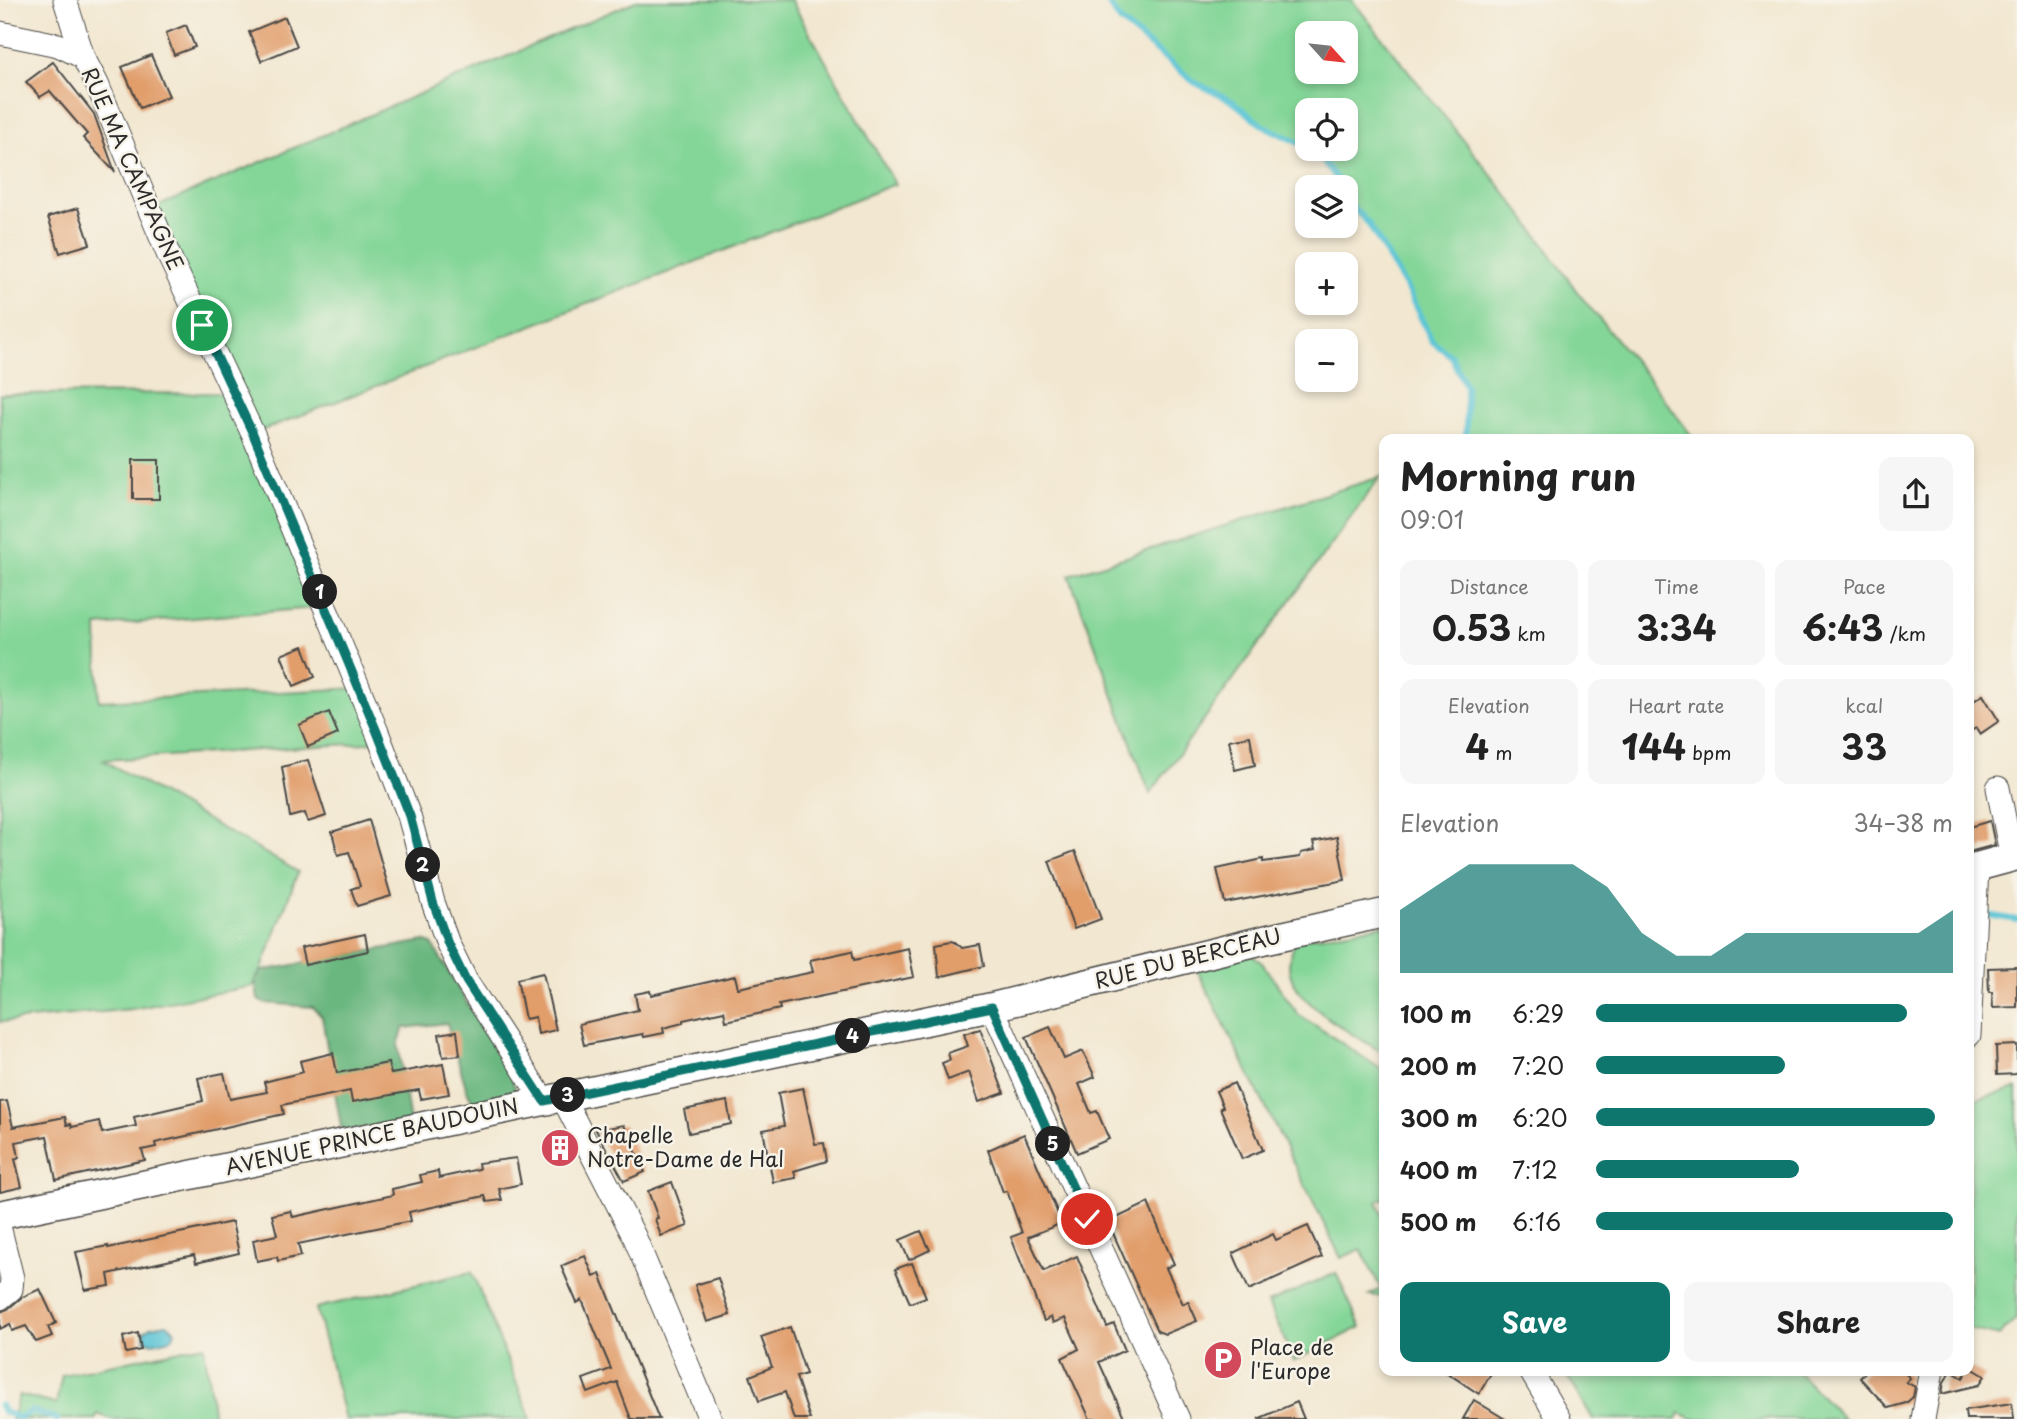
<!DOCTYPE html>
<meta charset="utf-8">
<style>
body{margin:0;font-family:"Playpen Sans",sans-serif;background:#f6f6f6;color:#222;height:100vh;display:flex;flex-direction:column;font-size:26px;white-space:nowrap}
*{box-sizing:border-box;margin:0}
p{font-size:23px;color:#767676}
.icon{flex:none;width:38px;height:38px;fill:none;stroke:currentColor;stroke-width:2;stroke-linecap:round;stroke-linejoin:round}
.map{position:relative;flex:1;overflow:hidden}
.sheet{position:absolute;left:1379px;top:434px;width:595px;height:942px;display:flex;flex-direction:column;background:#fff;border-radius:14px;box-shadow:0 4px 10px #0003}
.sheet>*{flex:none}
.needle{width:46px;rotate:117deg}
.buttons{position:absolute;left:1295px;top:21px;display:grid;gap:14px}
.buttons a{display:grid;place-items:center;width:63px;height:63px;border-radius:14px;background:#fff;box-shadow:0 4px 10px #0003;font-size:35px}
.pin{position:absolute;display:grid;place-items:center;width:60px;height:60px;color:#fff;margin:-30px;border:4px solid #fff;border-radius:50%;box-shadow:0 2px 7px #0007}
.km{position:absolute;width:35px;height:35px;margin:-18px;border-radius:50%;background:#222;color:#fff;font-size:19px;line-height:35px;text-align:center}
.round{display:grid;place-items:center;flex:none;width:74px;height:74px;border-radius:14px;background:#f6f6f6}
.overview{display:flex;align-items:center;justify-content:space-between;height:119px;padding:0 21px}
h1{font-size:38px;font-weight:700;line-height:52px}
.figures{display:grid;grid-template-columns:repeat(3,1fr);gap:10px;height:119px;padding:7px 21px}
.figures div{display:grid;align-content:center;border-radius:14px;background:#f6f6f6;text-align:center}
.figures b{font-size:35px;font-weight:700}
.figures small{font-size:19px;font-weight:400}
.figures p{font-size:19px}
.chart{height:196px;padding:14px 21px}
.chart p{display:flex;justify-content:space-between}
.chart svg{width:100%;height:126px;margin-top:7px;fill:#0f766e;opacity:.7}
.primary-button{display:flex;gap:14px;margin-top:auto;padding:14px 21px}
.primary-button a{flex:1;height:80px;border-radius:14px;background:#0f766e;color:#fff;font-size:28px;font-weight:700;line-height:80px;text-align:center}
.primary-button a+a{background:#f6f6f6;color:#222}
ul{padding:0 21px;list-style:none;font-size:23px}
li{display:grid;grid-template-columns:112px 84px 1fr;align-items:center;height:52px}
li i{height:18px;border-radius:9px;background:#0f766e}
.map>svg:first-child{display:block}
.green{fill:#84d698;stroke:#588062;stroke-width:2;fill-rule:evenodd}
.forest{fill:#6bb780;stroke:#4b7156;stroke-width:2}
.water{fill:#5bc5d6;stroke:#437880;stroke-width:2}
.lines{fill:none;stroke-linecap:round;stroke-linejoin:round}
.stream{stroke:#5bc5d6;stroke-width:6}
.building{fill:#e19d6a}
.minor-casing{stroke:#494744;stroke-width:25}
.tertiary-casing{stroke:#494744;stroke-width:31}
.minor{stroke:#fff;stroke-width:23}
.tertiary{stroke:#fff;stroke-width:28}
.route-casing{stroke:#fff;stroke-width:14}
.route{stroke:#0f766e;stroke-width:9}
.labels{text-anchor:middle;stroke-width:5;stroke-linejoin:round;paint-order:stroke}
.street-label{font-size:21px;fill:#2b2b2b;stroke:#f7f3e8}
.poi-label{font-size:21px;fill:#2b2b2b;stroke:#f7f3e8;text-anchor:start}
</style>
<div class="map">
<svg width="2017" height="1419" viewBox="0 0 2017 1419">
<rect width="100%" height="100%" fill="#f7f3e8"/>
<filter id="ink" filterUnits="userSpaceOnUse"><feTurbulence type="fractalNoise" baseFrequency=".0143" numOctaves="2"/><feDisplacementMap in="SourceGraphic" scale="14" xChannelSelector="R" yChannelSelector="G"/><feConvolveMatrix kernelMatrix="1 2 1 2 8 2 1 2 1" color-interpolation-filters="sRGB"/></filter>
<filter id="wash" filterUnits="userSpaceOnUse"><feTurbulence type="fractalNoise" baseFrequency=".00686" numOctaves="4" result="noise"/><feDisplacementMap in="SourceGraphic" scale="28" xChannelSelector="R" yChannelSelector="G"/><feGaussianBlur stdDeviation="1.57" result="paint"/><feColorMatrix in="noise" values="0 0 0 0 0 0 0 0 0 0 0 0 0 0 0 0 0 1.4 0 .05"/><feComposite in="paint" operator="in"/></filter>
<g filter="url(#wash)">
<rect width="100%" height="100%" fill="#f2e7d0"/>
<g class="green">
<polygon points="638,0 791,0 895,184 253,434 327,607 97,626 99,701 360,688 381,740 366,743 103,760 298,872 261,971 255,980 254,986 132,1009 0,1022 0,394 234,393 149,210"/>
<path d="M 1106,0 L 1352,0 L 1526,219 L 1578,293 L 1650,380 L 1694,439 L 1466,439 L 1466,387 L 1451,356 L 1432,341 L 1407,289 L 1368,223 L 1346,201 L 1346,187 L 1339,187 C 1333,174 1323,156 1310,149 L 1346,149 L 1346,110 L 1307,110 L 1307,147 L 1262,125 L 1232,101 L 1194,82 L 1120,21 ZM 1307,33 L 1346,33 L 1346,72 L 1307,72 Z"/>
<polygon points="1380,477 1150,794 1069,575"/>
<path d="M 1384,925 L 1384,1053 C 1356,1036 1291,1003 1289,967 C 1289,957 1293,948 1296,940 Z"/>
<polygon points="1249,952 1262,963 1298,1014 1384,1071 1384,1198 1377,1202 1384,1218 1384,1297 1369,1295 1381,1289 1361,1249 1341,1258 1194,964"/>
<polygon points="2017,1088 2017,1318 1999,1336 1969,1329 1970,1101"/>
<polygon points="472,1272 531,1419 345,1419 316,1308"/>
<polygon points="1336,1273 1361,1327 1294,1361 1268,1303"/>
<polygon points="204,1345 214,1419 112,1419 97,1414 96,1419 12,1419 19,1395 56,1404 62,1375"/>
<polygon points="1564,1370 1796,1370 1843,1419 1693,1419 1680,1413 1677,1419 1593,1419"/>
</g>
<polygon class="forest" points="424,941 432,944 511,1077 518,1096 477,1108 467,1091 447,1023 404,1028 398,1045 411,1129 353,1140 341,1127 322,1017 313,1007 265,1003 258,1000 255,980 261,971"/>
<polygon class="water" points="167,1324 175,1331 172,1339 153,1343 145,1340 144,1332 150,1327"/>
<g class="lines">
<g class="stream">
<polyline points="1106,0 1120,21 1194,82 1232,101 1262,125 1307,147"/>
<polyline points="1310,149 1315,151 1335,177 1339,187"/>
<polyline points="1346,201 1368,223 1407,289 1432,341 1451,356 1466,387 1466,439"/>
<polyline points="1987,915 2017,920"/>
<polyline points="0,1405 3,1411 19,1418 32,1411 57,1419"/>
</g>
</g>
<g id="blocks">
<g class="building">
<polygon points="285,17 297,46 261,61 249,32"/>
<polygon points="186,25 195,47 174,55 166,33"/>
<polygon points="151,55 169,96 140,108 122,67"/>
<polygon points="53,62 94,114 115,172 83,138 87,134 50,91 40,97 26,82"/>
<polygon points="78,208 90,244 60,253 48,217"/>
<rect x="133" y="460" width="26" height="39"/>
<polygon points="303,646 315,677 294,686 281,655"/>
<polygon points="1983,695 1999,721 1980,734 1976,728 1969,732 1969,704"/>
<polygon points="329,712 338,734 308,747 299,725"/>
<polygon points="1250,736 1255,765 1235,770 1229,740"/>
<polygon points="308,760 326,816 308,822 305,813 290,817 282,767"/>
<polygon points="369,820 391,896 357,906 351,889 360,886 349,852 338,855 332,832"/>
<polygon points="1990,821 1995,845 1969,852 1969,827"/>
<polygon points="1337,837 1345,880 1225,903 1217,869 1263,859 1263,862 1300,857 1301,853 1315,850 1313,842"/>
<polygon points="1075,851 1101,919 1074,929 1049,861"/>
<polygon points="365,934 368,951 305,965 301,948"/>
<polygon points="951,941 955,942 962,948 980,945 984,966 939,977 936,944"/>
<polygon points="908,948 914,977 779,1005 780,1009 726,1021 724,1011 683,1020 683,1023 663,1028 664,1033 644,1037 643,1034 584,1045 579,1024 638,1010 635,994 650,991 651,995 735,976 738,988 813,972 810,960 852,951 854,960"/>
<polygon points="2017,967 2017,1007 1993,1008 1992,992 1989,992 1988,968"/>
<polygon points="543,973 556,1030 538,1034 535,1017 525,1019 517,979"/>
<polygon points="1050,1027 1064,1059 1083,1051 1095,1077 1079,1084 1091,1113 1097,1111 1109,1139 1077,1153 1026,1037"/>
<polygon points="980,1029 1004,1093 979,1102 969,1072 948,1080 942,1063 950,1060 948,1053 968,1046 964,1034"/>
<polygon points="457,1031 460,1055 443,1057 439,1034"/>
<polygon points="2017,1045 2017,1074 1997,1075 1996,1046"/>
<polygon points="333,1053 337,1073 388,1063 391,1074 443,1064 449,1094 421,1099 419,1090 352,1102 350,1091 282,1105 284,1114 155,1143 156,1147 142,1150 145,1160 56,1180 47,1136 16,1142 19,1157 15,1159 22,1187 0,1192 0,1102 7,1101 13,1127 65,1117 67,1125 71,1124 72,1127 99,1121 102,1133 136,1126 134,1117 203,1101 198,1078 224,1073 230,1099 267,1092 264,1082 303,1072 300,1061"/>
<polygon points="1234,1083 1263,1150 1242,1159 1220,1108 1223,1107 1216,1091"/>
<polygon points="803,1088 815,1144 824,1143 827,1161 794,1171 796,1178 773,1182 763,1130 784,1126 778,1093"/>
<polygon points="727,1101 731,1124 689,1133 684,1110"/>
<polygon points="624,1125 645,1172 624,1181 596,1130"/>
<polygon points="1024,1134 1062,1223 1028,1237 1044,1271 1077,1256 1107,1327 1114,1324 1125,1350 1099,1362 1125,1419 1090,1419 1062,1358 1079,1349 1065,1318 1053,1323 1051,1317 1044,1321 1011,1237 1022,1233 1007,1191 1003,1192 988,1150"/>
<polygon points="516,1158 521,1184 499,1189 502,1200 487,1202 485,1196 409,1212 411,1221 298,1244 301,1256 278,1261 277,1257 257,1261 253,1240 277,1235 272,1215 291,1211 293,1217 393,1195 392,1189 422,1182 420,1175 438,1171 439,1178 479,1169 478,1163"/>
<polygon points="672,1182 688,1226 661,1236 655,1219 658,1218 648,1191"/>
<polygon points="1148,1203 1174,1264 1166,1268 1183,1304 1188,1301 1197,1321 1165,1334 1157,1331 1108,1222"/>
<polygon points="232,1222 239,1253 196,1263 194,1255 108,1274 110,1286 85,1290 76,1252 108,1246 108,1248"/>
<polygon points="1308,1226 1322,1257 1249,1290 1233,1253 1273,1234 1276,1240"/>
<polygon points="921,1231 930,1250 909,1260 900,1240"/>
<polygon points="585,1256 594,1277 600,1274 659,1419 631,1419 617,1382 588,1393 583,1379 611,1369 582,1300 577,1303 561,1266"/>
<polygon points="912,1263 926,1297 910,1303 895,1269"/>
<polygon points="718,1278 730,1315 707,1322 695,1285"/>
<polygon points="40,1289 56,1323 48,1327 52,1336 36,1342 26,1326 12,1331 10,1324 0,1329 0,1312 8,1309 22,1297"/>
<polygon points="790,1327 806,1374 796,1377 810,1419 794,1419 785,1392 759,1401 750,1376 772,1367 761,1337"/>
<polygon points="138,1333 141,1350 126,1353 123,1337"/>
<polygon points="1970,1367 1985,1376 1979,1385 1942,1394 1944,1382 1951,1371 1963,1378"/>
<polygon points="1443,1370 1493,1370 1479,1394"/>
<polygon points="1867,1370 1902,1370 1910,1378 1906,1382 1915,1387 1913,1397 1906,1403 1888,1408 1860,1378"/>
<polygon points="1474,1400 1505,1419 1463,1419"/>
<polygon points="1297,1402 1304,1419 1258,1419"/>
<polygon points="2012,1403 2014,1419 1966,1419 1965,1410"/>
</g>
</g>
</g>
<g filter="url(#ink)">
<use href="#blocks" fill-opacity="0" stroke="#494744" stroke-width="2"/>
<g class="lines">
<g class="minor-casing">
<g id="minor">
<polyline points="65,0 83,57 97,84 169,256 253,434 377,732 409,816 433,902 448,944 466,981 544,1101"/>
<polyline points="0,33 58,45 83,57"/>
<polyline points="1998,788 2012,858"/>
<polyline points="992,1007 1178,1419"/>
<polyline points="1969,1035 1977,867"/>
<polyline points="562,1096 635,1238 710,1419"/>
<polyline points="0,1230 12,1278 11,1289 0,1298"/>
<polyline points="1530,1370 1559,1419"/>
<polyline points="1923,1419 1932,1370"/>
</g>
</g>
<g class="tertiary-casing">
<g id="tertiary">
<polyline points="1969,869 2017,856"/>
<polyline points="0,1215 992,1007 1268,939 1384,913"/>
</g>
</g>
<use href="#minor" class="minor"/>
<use href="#tertiary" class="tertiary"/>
</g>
</g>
<g class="lines" filter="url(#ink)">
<g class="route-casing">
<polyline id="route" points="202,325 253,434 377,732 410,816 433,902 448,944 466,981 544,1101 992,1007 1087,1219"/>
</g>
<use href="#route" class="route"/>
</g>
<defs>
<g id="building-disc" transform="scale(2.0125)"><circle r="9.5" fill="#d1495b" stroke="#f7f3e8"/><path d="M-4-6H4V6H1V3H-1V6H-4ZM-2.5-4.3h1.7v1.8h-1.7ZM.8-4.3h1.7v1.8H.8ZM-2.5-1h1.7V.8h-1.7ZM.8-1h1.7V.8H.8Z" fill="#fff"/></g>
<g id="parking-disc" transform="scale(2.0125)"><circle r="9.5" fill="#d1495b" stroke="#f7f3e8"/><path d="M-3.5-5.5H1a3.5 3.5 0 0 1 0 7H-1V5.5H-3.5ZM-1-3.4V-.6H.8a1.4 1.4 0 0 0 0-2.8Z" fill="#fff"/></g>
</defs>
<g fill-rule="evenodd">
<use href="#building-disc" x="560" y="1148"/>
<use href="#parking-disc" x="1223" y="1360"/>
</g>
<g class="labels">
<g class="street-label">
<text transform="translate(132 169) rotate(66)" y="7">RUE MA CAMPAGNE</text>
<text transform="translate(1188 959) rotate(-14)" y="7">RUE DU BERCEAU</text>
<text transform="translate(372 1137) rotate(-12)" y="7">AVENUE PRINCE BAUDOUIN</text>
</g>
<g class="poi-label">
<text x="587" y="1143">Chapelle<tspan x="587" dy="24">Notre-Dame de Hal</tspan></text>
<text x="1250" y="1355">Place de<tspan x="1250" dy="24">l'Europe</tspan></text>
</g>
</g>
</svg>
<div class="buttons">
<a><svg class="needle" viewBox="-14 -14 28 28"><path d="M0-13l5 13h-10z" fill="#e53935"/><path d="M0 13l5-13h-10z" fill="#767676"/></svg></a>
<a><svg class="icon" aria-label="locate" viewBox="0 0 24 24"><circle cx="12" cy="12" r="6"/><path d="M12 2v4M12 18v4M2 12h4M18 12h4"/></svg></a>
<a><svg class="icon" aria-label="layers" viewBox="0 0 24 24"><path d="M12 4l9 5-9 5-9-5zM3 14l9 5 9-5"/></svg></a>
<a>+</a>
<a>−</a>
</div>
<div class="pin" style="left:202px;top:325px;background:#1e9e55"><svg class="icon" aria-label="arrive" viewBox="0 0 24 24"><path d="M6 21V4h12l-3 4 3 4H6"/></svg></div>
<div class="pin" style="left:1087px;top:1219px;background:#d93025"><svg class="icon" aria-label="check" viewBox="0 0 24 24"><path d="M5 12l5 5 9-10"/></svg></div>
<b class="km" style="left:320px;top:592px">1</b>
<b class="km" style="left:423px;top:865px">2</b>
<b class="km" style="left:568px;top:1095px">3</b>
<b class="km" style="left:853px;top:1036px">4</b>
<b class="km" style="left:1053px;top:1144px">5</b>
<section class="sheet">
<div class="overview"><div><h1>Morning run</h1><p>09:01</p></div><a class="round"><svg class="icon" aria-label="share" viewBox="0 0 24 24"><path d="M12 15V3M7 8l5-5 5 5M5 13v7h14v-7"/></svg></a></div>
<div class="figures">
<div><p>Distance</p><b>0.53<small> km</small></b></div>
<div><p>Time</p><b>3:34</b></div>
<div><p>Pace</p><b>6:43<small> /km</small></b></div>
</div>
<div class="figures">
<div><p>Elevation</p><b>4<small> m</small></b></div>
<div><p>Heart rate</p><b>144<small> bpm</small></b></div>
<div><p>kcal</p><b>33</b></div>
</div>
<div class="chart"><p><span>Elevation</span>34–38 m</p>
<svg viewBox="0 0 160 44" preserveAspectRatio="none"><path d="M0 44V22L10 14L20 6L30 6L40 6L50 6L60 14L70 30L80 38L90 38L100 30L110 30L120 30L130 30L140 30L150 30L160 22V44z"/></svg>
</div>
<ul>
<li><b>100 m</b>6:29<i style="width:87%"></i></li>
<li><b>200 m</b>7:20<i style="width:53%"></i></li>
<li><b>300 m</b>6:20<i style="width:95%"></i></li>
<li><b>400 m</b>7:12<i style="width:57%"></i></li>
<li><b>500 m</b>6:16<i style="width:100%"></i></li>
</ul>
<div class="primary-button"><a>Save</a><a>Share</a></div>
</section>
</div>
